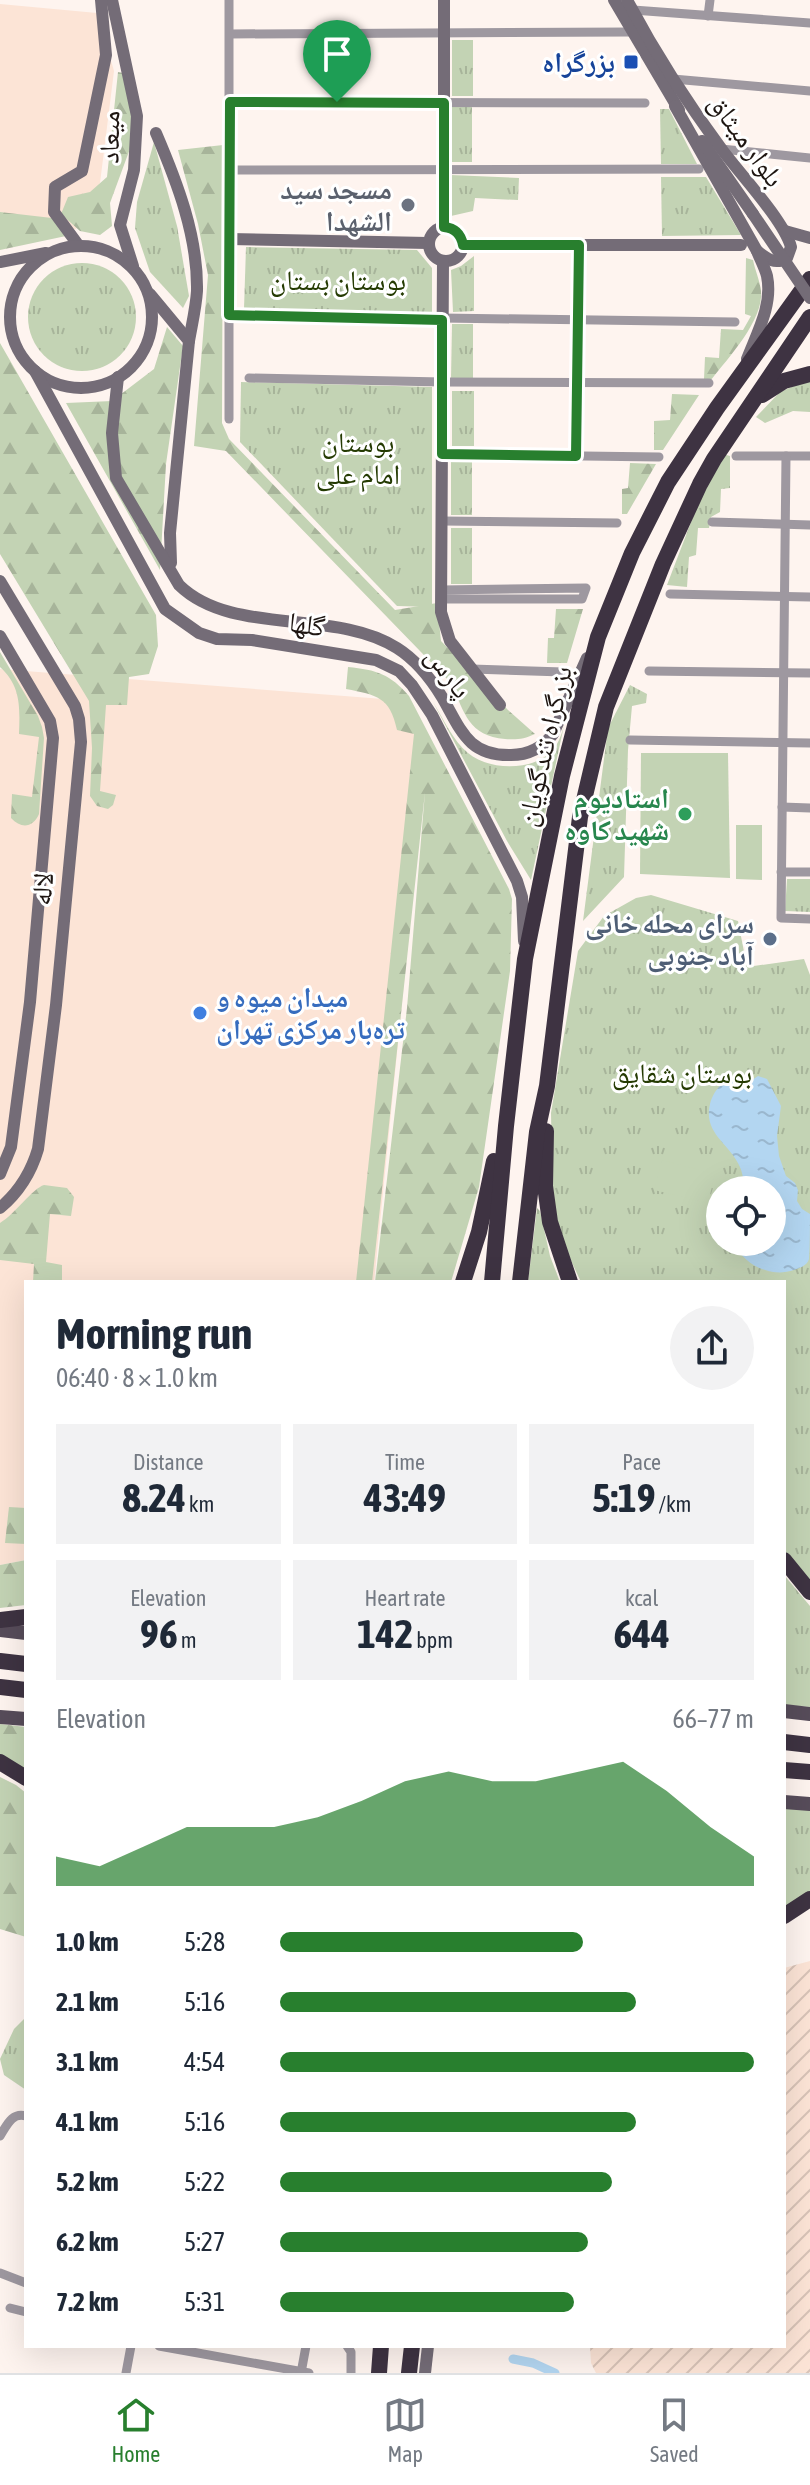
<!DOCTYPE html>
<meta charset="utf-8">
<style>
body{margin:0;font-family:"Asap Condensed","Noto Naskh Arabic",sans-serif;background:#f2f2f3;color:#1f2937;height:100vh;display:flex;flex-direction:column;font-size:30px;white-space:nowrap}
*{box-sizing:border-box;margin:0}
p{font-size:26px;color:#747a83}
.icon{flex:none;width:44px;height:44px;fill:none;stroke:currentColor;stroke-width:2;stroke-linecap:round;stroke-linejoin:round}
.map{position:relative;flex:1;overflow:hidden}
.side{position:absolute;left:24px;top:1280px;width:762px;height:1068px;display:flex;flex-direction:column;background:#fff;border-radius:0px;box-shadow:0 8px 32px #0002}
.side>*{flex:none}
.controls{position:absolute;left:706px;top:1176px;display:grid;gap:16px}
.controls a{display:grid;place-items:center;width:80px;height:80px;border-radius:50%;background:#fff;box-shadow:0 8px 32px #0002;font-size:40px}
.pin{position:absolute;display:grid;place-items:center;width:68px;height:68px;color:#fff;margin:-82px -34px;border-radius:50% 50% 50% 0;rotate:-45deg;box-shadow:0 0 8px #0007}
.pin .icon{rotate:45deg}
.round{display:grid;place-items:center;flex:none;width:84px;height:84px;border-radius:42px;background:#f2f2f3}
.overview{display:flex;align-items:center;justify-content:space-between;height:136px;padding:0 32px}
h1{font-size:44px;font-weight:700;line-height:60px}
.stats{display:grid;grid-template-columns:repeat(3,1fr);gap:12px;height:136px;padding:8px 32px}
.stats div{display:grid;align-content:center;border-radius:0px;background:#f2f2f3;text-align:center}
.stats b{font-size:40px;font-weight:700}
.stats small{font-size:22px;font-weight:400}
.stats p{font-size:22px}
.chart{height:224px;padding:16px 32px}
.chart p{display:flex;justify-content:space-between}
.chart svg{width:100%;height:144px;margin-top:8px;fill:#287f2e;opacity:.7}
ul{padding:0 32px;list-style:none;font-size:26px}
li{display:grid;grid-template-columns:128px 96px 1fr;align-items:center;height:60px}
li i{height:20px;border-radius:10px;background:#287f2e}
.menu{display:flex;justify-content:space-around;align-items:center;height:112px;border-top:2px solid #e0e1e3;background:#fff;font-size:22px;color:#747a83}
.menu a{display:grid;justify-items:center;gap:4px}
.menu .current{color:#287f2e}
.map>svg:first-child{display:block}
.built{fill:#fce4d6}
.industrial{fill:url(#industrial-furrows)}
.grass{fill:url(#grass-tufts);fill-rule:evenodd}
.forest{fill:url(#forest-firs)}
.pitch{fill:#c3d3b4}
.water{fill:url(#water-ripples)}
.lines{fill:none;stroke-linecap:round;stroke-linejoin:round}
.canal{stroke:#b3d6f1;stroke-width:9}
.street{stroke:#9e98a0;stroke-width:9}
.secondary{stroke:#746c77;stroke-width:12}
.primary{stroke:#574c5a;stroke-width:14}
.highway{stroke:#3e3342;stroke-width:16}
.secondary-bridge{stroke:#746c77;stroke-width:12}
.route-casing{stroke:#fff;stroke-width:16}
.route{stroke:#287f2e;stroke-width:10}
.transit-dot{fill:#1a4fb4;stroke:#fff;stroke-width:3}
.worship-dot{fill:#6b7280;stroke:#fff;stroke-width:3}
.leisure-dot{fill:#2e9e5b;stroke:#fff;stroke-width:3}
.service-dot{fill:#5c6f8a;stroke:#fff;stroke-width:3}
.shop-dot{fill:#3f7fe0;stroke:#fff;stroke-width:3}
.labels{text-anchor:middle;stroke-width:6;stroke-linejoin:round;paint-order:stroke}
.transit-label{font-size:28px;font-weight:bold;fill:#164399;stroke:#fff;text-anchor:end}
.street-label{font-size:28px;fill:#1e1612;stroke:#fff}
.worship-label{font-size:28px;font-weight:bold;fill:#5b616d;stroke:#fff;text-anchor:end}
.park-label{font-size:28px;fill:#253b03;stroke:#fff}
.leisure-label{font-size:28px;font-weight:bold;fill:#27864d;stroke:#fff;text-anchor:end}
.service-label{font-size:28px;font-weight:bold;fill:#4e5e75;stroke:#fff;text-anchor:end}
.shop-label{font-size:28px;font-weight:bold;fill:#366cbe;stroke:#fff;text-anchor:start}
</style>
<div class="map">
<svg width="810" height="2373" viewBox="0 0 810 2373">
<defs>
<pattern id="industrial-furrows" width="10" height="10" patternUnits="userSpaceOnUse" patternTransform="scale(2)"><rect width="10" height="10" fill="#fce4d6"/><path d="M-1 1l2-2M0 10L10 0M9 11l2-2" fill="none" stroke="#d8c3b7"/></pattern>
<pattern id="grass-tufts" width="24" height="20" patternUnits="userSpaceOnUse" patternTransform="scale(2)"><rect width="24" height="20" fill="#c3d3b4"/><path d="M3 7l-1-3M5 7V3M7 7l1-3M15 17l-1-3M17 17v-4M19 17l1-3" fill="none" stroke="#a7b49a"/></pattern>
<pattern id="forest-firs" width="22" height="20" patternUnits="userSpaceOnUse" patternTransform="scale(2)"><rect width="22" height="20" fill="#c3d3b4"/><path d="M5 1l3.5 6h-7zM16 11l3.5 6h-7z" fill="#a7b49a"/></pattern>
<pattern id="water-ripples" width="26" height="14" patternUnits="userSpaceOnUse" patternTransform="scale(2)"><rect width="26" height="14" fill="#b3d6f1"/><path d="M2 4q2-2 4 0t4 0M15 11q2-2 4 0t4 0" fill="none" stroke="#9ab7ce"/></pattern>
</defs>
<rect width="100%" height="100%" fill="#fef4ef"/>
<g class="built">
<polygon points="0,4 97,13 114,71 100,183 76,229 0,242"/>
<polygon points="0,669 396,700 428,744 374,1282 26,1282 26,1560 0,1565"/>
</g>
<polygon class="industrial" points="810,1961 810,2373 596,2373 591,2363 590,2346 784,2346 784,1968"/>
<g class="grass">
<rect x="452" y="40" width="21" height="56"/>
<rect x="451" y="107" width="21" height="55"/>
<polygon points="660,109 669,109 697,164 661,164"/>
<polygon points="154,142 177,226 189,296 183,308 150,272 135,228 137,202"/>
<polygon points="451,175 519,178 518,200 475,198 473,211 451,216"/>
<polygon points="661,177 706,177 741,235 662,236"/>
<polygon points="246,247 417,250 432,268 432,313 244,309"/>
<polygon points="474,256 474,311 453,312 451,270 461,266"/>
<circle cx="82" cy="317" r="54"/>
<polygon points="452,324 473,324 473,380 451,379"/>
<polygon points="808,380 810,380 810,412 793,411 765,423 756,417 780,392"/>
<polygon points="241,382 432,387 432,607 397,606 240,442"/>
<rect x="452" y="391" width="22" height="55"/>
<polygon points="723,454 730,456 730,488 721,489 720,512 711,517 709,528 698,528 696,555 689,557 687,587 667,585 701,496"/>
<rect x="451" y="459" width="21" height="56"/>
<rect x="451" y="528" width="21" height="56"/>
<polygon points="630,685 647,694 646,703 632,706 628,750 624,877 583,921 608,728"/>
<path d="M 433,702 C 443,718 453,741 468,753 C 490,772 541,772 557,744 C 564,732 566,715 569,702 L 531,880 L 507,841 Z"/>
<polygon points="787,879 810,879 810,912 785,911"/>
<path d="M 651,895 L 738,921 L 747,967 L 804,959 L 810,975 L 810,1581 L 784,1550 L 784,1282 L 581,1282 L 553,1222 L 551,1113 L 578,951 L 604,916 L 636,898 ZM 720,1190 L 772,1190 L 772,1242 L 720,1242 Z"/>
<polygon points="537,1208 540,1211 550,1256 560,1282 528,1282"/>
<polygon points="784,1575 810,1606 810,1707 784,1705"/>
<polygon points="784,1807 810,1810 810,1893 784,1910"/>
<polygon points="26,2017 26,2090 4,2075 0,2059 14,2029"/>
</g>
<g class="forest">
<polygon points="118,72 123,73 132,98 131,146 110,203 112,226 100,235 80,231 61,214 68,197 90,192 107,177"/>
<path d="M 223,145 L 222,423 L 229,439 L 395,610 L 437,603 L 441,641 L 508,710 L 535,734 C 524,739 517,740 505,739 C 469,736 464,713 452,684 L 226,451 L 194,446 L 208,275 L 198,224 L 178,150 Z"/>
<polygon points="0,212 52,218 66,236 0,250"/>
<path d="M 746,258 L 753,260 C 755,270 760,281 761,291 C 764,320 728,358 711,380 L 704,379 L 705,357 L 719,358 L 721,329 L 743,330 L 751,316 L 745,314 Z"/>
<polygon points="167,327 183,346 166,464 160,570 66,403 112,401 154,369"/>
<polygon points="0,343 156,615 158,646 149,674 129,677 127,705 106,705 100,791 116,795 113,805 108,809 97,806 90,796 92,748 89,701 0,554"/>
<polygon points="672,394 699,395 663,450 654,450 654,421 670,420"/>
<polygon points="630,463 656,464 627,514 622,514 622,489 628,488"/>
<polygon points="556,609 583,609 567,663 547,663 548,638 554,638"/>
<path d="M 0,652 L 38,716 L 42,727 L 44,738 L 39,814 C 33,828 21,829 11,818 L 12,794 L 32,797 L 39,737 L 19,734 C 20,707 21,686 0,667 Z"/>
<path d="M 348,667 C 377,670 390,674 409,696 L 509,889 L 512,899 L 510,971 L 479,1187 L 451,1282 L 375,1282 L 407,1008 L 425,792 L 372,1282 L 356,1282 L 414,734 L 397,730 C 390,697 377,695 346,689 Z"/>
<path d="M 44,1185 L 67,1188 L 74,1197 L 71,1216 L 50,1214 L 46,1262 L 62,1265 L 62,1282 L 33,1282 L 34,1264 L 0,1260 L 0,1223 C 15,1214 33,1188 44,1185 Z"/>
<polygon points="9,1507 26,1508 26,1544 5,1543"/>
<polygon points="26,1560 26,1605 0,1608 0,1565"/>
<polygon points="0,1724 26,1727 26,1773 0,1757"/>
<polygon points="0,1777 16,1785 26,1793 26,1937 0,1929"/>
</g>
<g class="pitch">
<polygon points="641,753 728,753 730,878 640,874"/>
<polygon points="736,825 762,825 762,880 736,879"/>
<polygon points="662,1160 715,1174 708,1203 654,1190"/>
</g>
<path class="water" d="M 758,1076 L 767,1079 L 781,1106 L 777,1136 L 779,1156 L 786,1176 L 795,1183 L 798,1190 L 797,1201 L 802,1209 L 810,1214 C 810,1225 810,1250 809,1259 C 807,1266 799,1268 794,1270 C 770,1278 745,1265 734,1244 L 772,1242 L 772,1190 L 743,1190 C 744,1181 743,1173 739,1165 C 729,1143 703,1133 710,1104 C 712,1096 716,1089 723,1083 C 735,1074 745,1087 758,1076 Z"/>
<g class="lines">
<polyline class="canal" points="513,2359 533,2363 555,2373"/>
<g class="street">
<polyline points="633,10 810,23"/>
<polyline points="708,16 710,0"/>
<polyline points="230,34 632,32"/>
<polyline points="673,79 810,91"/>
<polyline points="230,102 645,103"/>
<polyline points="721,149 810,158"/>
<polyline points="230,170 699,169"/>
<polyline points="229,315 735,322"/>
<polyline points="249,378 442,382 709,383"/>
<polyline points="229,419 229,0"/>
<polyline points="442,454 659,457"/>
<polyline points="576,456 579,245"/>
<polyline points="736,456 810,456"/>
<polyline points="786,456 781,918 810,919"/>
<polyline points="442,521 617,523"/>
<polyline points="712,522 810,525"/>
<polyline points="670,594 810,597"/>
<polyline points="441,599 582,599 586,588 441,590"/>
<polyline points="472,669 563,672"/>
<polyline points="649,671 810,673"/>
<polyline points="630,740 810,743"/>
<polyline points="782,807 810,808"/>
<polyline points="781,872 810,872"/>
<path d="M 0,2136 C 7,2125 12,2112 26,2116"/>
<polyline points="0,2273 26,2283"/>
<polyline points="10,2308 26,2312"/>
<polyline points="159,2346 309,2373"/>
<polyline points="347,2346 351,2352 351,2373"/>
<polyline points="126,2373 131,2346"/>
<polyline points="301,2373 306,2346"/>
</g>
<g class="secondary">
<polyline points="112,0 137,116 134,170 120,225 133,266"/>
<polyline points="444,0 444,227"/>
<polyline points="614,0 679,110"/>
<path d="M 627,0 C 655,53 688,104 723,151 C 741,175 784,221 791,247 L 787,258 C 775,265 767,259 757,251"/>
<path d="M 675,106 L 757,251 C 760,259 765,268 767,276 C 773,305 757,333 747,359"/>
<path d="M 156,133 C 177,182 198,236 197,291 C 196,307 192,324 189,341"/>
<polyline points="702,141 753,214"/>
<circle cx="446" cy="244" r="17"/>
<polyline points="785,231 810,238"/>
<polyline points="229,239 428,243"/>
<polyline points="463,245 741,245"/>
<polyline points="79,246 54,212 55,187 82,171 106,55 101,0"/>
<circle cx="81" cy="317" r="71"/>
<polyline points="443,261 441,612 450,641 500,705"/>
<polyline points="0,262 46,253"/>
<polyline points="150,294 189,341 170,533 171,563"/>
<polyline points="35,371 165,609 199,633 217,639 252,640 376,660 399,671 412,685 432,715 517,881 522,897 524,941"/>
<path d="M 118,377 L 112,433 L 116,478 L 179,585 C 232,637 335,608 397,648 C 416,660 431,679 442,697 C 461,730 468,756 511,755 C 529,755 543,747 553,734 L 587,658"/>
<path d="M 0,581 L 75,706 L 79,719 L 81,742 L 56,1005 L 38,1149 C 31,1173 19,1192 0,1208"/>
<polyline points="0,636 50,721 53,738 30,1002 11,1147 0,1174"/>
<polyline points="425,2373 428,2346"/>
</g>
<g class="primary">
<polyline points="0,1630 26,1633"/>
<polyline points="784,1711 810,1714"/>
<polyline points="0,1717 26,1719"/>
<polyline points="784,1802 810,1804"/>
</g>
<g class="highway">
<polyline points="762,395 784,381 810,374"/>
<polyline points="546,1131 545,1186 550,1222 570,1282"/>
<polyline points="463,1282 479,1232 494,1161"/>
<polyline points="492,1282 506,1126 525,959 562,776 598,637 632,553 668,482 717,408 810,279"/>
<polyline points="520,1282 537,1132 547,1086 580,817 606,707 663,564 700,484 714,459 810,317"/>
<polyline points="784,1560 810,1592"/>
<polyline points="0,1620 26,1617"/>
<polyline points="0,1661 26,1664"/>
<polyline points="0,1687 26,1690"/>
<polyline points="784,1742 810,1745"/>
<polyline points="0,1762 26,1778"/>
<polyline points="784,1770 810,1772"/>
<polyline points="784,1916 810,1899"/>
<polyline points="379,2373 381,2346"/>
<polyline points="409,2373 412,2346"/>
</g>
<polyline class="secondary-bridge" points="753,214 810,298"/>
</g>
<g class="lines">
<g class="route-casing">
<path id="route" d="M 230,102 L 444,103 L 444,227 C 455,228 461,234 463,245 L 579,245 L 576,456 L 442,454 L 442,320 L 229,315 Z"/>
</g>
<use href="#route" class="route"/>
</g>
<rect class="transit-dot" x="623" y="54" width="16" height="16" rx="4"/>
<circle class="worship-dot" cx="408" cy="205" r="8"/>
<circle class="leisure-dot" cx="685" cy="814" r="8"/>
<circle class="service-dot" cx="770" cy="939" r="8"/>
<circle class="shop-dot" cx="200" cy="1013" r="8"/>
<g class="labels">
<g class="transit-label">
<text x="615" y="72">بزرگراه</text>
</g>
<g class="street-label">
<text transform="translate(109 137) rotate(-89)" y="10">میعاد</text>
<text transform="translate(747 140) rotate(54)" y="10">بلوار میثاق</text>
<text transform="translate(307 624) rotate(9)" y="10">گلها</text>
<text transform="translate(449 672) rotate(53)" y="10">پارس</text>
<text transform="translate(544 746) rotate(-77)" y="10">بزرگراه تندگویان</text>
<text transform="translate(42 889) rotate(-85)" y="10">لاله</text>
</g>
<g class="worship-label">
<text x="392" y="199">مسجد سید<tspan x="392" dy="32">الشهدا</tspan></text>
</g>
<g class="park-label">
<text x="338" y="290">بوستان بستان</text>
<text x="358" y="452">بوستان<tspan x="358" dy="32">امام علی</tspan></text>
<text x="682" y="1083">بوستان شقایق</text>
</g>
<g class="leisure-label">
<text x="669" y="808">استادیوم<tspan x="669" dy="32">شهید کاوه</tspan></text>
</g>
<g class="service-label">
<text x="754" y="933">سرای محله خانی<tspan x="754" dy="32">آباد جنوبی</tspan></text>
</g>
<g class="shop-label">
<text x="216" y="1007">میدان میوه و<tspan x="216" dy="32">تره‌بار مرکزی تهران</tspan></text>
</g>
</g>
</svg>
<div class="controls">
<a><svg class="icon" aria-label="locate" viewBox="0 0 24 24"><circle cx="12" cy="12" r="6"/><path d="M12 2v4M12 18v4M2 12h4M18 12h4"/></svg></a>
</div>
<div class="pin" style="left:337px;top:102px;background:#1e9e55"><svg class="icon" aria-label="arrive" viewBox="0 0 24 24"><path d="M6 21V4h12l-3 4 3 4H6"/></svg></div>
<section class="side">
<div class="overview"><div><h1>Morning run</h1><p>06:40 · 8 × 1.0 km</p></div><a class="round"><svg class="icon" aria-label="share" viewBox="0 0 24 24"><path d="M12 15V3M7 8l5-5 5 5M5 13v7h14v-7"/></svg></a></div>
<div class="stats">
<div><p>Distance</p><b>8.24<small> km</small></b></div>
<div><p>Time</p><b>43:49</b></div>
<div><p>Pace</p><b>5:19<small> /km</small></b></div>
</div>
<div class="stats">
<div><p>Elevation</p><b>96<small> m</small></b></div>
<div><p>Heart rate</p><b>142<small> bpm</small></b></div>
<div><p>kcal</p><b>644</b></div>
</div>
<div class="chart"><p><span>Elevation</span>66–77 m</p>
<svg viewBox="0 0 160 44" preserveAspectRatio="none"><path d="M0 44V35L10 38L20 32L30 26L40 26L50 26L60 23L70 18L80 12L90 9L100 12L110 12L120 9L130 6L140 15L150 26L160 35V44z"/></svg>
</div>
<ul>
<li><b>1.0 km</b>5:28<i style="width:64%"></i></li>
<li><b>2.1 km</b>5:16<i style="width:75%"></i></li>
<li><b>3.1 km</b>4:54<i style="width:100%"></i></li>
<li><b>4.1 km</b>5:16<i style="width:75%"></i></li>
<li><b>5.2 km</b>5:22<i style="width:70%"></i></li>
<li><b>6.2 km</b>5:27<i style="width:65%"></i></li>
<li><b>7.2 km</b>5:31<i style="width:62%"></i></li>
</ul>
</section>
</div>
<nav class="menu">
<a class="current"><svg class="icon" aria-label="home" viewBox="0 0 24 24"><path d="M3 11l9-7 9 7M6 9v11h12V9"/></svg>Home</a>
<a><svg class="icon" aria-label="map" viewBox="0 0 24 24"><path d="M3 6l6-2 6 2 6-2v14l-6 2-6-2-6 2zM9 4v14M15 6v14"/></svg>Map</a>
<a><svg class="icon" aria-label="saved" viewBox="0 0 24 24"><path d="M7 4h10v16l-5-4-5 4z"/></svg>Saved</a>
</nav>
